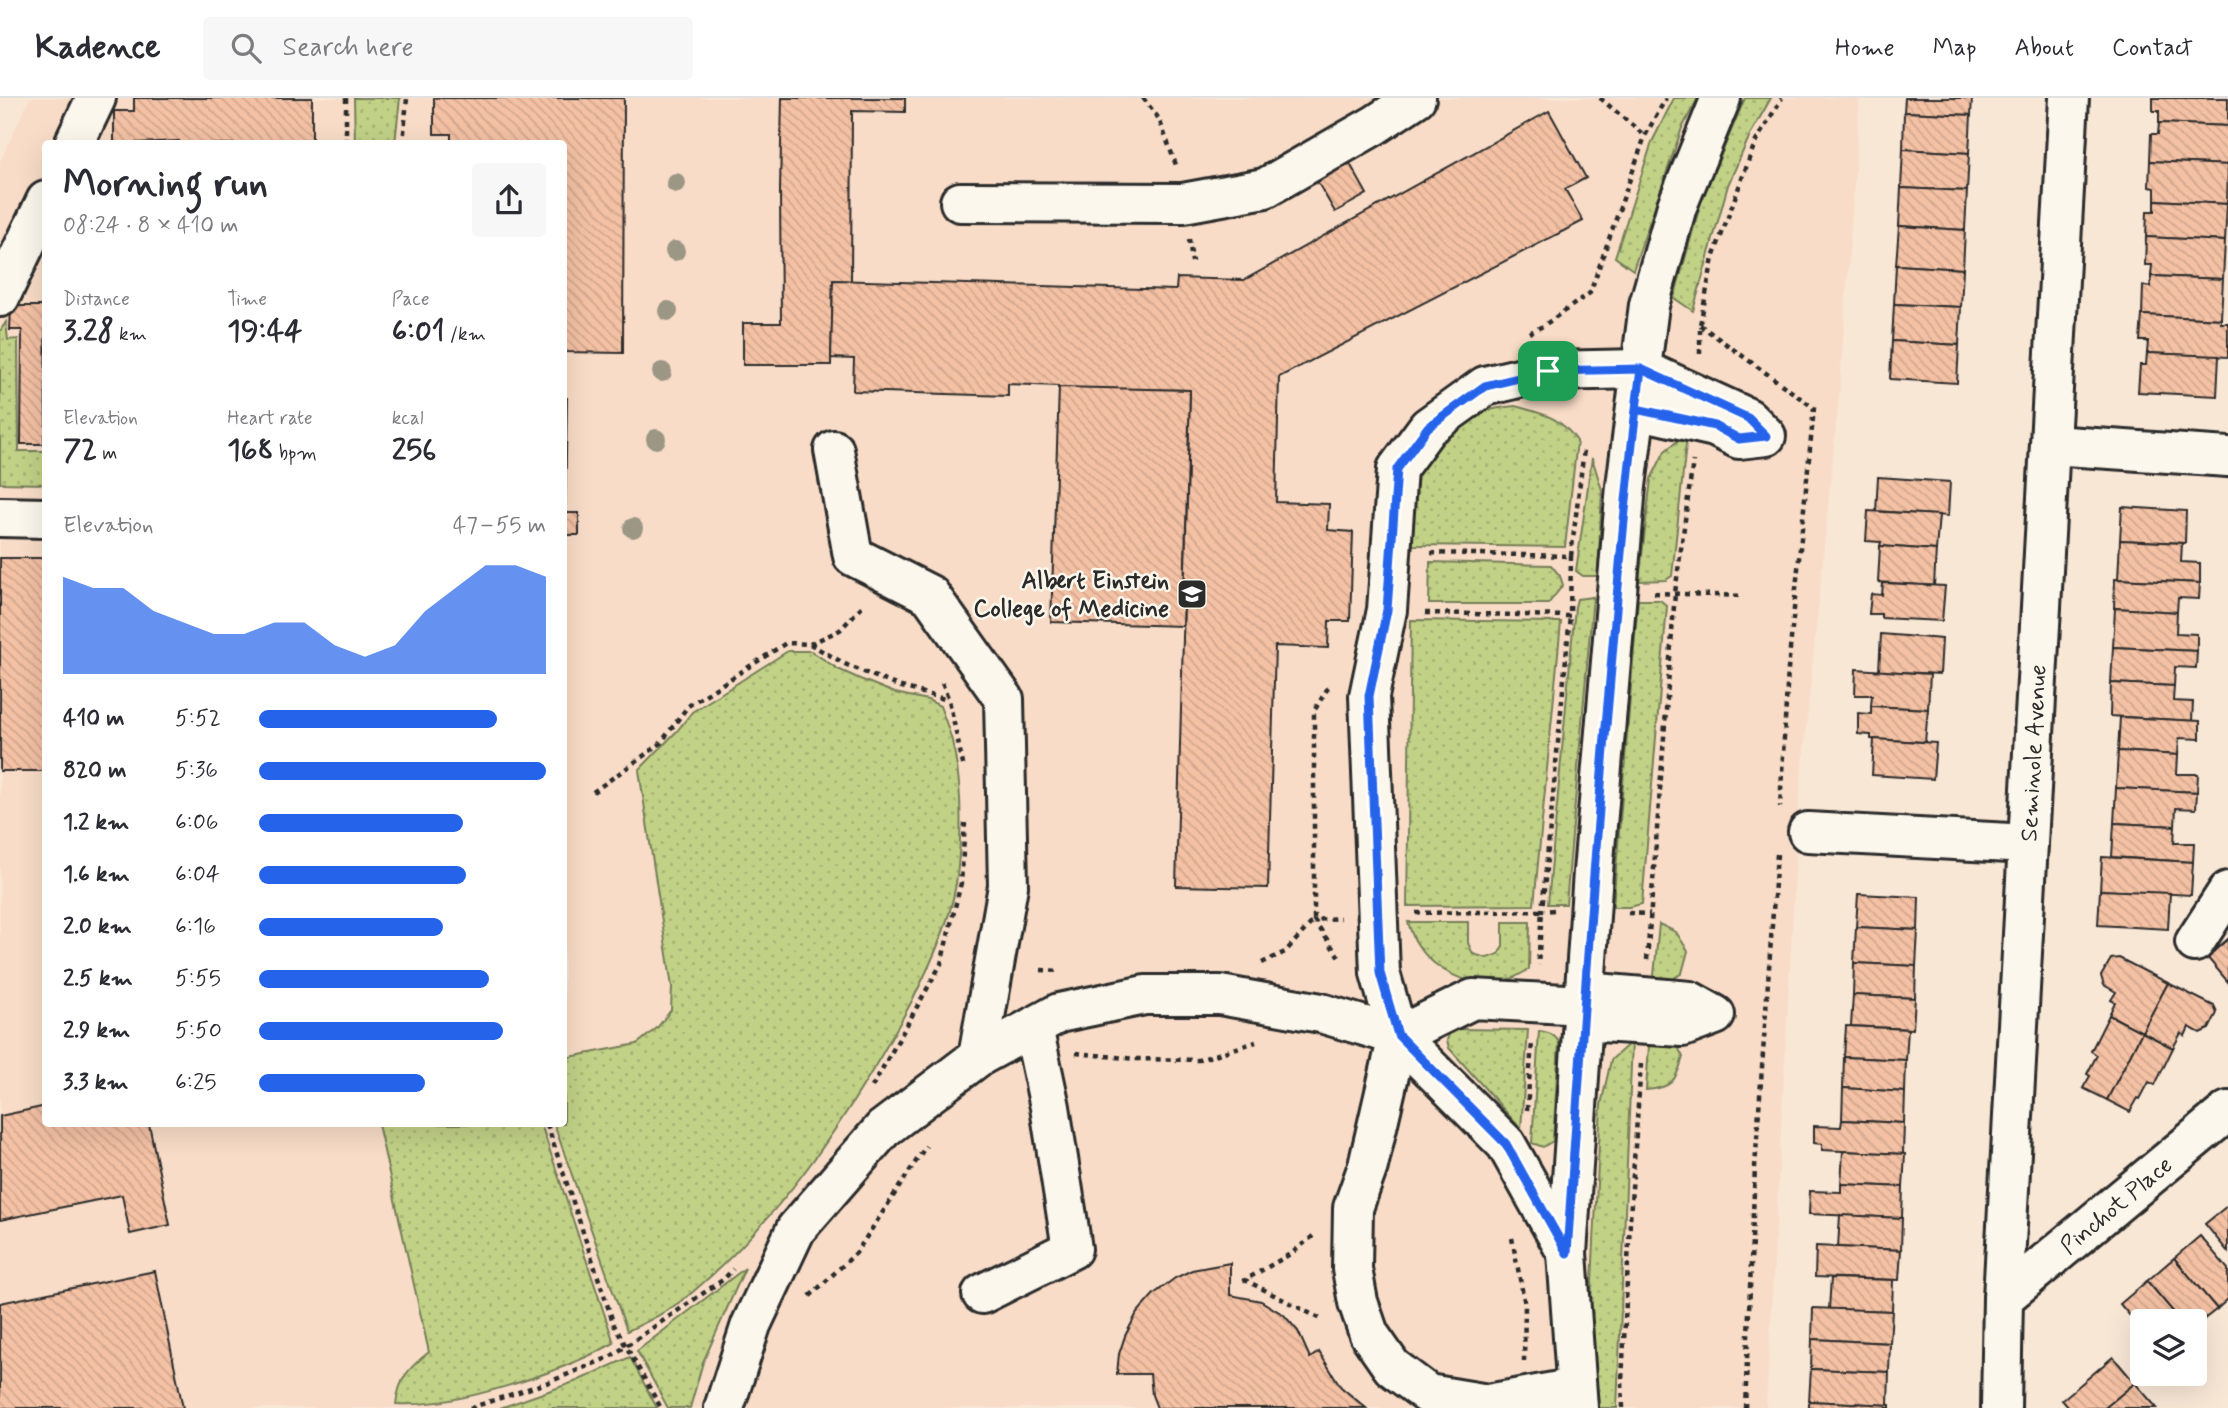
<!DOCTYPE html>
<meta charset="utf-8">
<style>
body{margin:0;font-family:Mynerve,sans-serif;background:#f7f7f7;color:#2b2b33;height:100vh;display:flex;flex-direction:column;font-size:26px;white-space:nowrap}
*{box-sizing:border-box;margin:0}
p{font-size:23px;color:#7c7c81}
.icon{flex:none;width:38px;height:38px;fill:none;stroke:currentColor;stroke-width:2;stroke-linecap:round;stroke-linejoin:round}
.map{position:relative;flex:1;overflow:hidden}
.panel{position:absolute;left:42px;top:42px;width:525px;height:987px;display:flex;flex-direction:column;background:#fff;border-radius:7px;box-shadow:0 7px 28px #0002}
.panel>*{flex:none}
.controls{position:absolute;left:2130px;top:1211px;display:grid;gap:14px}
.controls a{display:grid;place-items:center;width:77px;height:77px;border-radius:7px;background:#fff;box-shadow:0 7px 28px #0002;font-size:35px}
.pin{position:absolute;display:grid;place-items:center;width:60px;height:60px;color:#fff;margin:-30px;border-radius:14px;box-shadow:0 4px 10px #0006}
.round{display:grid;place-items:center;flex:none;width:74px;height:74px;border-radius:7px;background:#f7f7f7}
.head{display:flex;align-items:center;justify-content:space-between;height:119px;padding:0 21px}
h1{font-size:38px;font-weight:800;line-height:52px}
.metrics{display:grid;grid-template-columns:repeat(3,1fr);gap:10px;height:119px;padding:7px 21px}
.metrics div{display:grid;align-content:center}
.metrics b{font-size:30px;font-weight:800}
.metrics small{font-size:19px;font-weight:400}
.metrics p{font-size:19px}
.chart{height:196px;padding:14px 21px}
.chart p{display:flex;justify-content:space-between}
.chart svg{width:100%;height:126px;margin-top:7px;fill:#2563eb;opacity:.7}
ul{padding:0 21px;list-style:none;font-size:23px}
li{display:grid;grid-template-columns:112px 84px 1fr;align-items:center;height:52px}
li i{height:18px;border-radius:9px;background:#2563eb}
header{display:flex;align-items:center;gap:42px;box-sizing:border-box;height:98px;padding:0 35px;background:#fff;border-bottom:2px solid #e1e1e2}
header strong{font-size:33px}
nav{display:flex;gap:38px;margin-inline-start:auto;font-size:24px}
.search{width:490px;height:63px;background:#f7f7f7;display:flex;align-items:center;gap:18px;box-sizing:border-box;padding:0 24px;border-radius:7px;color:#7c7c81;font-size:26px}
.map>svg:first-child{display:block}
.built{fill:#f8dcc7;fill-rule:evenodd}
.grass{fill:url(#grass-dots);stroke:#767e58;stroke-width:2}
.building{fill:url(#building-back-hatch);stroke:#2b2b2b;stroke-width:2}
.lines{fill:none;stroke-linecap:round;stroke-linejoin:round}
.minor-casing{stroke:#2b2b2b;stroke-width:44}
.path{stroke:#2b2b2b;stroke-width:4.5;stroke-dasharray:5 5;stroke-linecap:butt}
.minor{stroke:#fbf7ec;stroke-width:38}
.tree{fill:#9c9685}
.route-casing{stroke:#fff;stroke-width:14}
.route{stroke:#2563eb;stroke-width:9}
.labels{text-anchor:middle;stroke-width:5;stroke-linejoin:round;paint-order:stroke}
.poi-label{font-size:24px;font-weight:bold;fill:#2b2b2b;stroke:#fbf7ec;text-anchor:end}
.street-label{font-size:24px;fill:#2b2b2b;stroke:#fbf7ec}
</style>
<header>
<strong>Kadence</strong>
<div class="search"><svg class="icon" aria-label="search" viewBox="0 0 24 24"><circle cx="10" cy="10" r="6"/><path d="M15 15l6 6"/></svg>Search here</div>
<nav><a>Home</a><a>Map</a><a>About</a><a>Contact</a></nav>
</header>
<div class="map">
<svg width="2228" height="1310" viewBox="0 0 2228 1310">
<defs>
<pattern id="grass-dots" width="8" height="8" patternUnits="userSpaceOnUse" patternTransform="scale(1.75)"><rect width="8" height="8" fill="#c1d186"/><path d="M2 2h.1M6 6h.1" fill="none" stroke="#a6b474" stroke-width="1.8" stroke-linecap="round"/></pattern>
<pattern id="building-back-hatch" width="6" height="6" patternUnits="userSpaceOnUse" patternTransform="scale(1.75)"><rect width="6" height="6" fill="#f4c1a4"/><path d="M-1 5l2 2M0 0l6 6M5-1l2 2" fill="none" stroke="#d1a68d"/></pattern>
</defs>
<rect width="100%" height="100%" fill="#f9e7d6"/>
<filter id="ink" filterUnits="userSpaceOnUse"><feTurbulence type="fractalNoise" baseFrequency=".0143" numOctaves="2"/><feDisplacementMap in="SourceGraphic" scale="14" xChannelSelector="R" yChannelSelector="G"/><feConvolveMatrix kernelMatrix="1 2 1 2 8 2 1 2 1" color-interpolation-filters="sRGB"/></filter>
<g filter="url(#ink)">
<path class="built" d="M 30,0 L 1860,0 L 1840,288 L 1799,704 L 1766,1310 L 0,1310 L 0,63 ZM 46,46 L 564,46 L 564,1026 L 46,1026 Z"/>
<g class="grass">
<polygon points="354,0 400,0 395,45 355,45"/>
<polygon points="1674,0 1698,0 1682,30 1633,172 1615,159 1652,44"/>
<polygon points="1745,0 1771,0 1750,37 1728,87 1693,213 1674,200 1701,104"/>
<polygon points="6,224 8,242 18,241 19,353 45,353 45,386 0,385 0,233"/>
<path d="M 1515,308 C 1543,316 1560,318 1577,343 L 1565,449 L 1413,447 C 1413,401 1409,363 1449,333 C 1471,317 1488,310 1515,308 Z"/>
<polygon points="1684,338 1686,346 1672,478 1666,482 1639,483 1651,381 1665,353"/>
<polygon points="1592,360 1602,392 1598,478 1583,478 1576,473"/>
<polygon points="1430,464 1551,467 1560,478 1563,487 1548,506 1429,506"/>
<polygon points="1593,499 1566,806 1548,806 1575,509 1577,501"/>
<polygon points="1638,502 1660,502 1667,508 1642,806 1629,809 1613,809"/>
<polygon points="1411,522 1561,524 1534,807 1407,808"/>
<path d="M 788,553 L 811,553 L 838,571 L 860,581 L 895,595 L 928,602 L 940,608 C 944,619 949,631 952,643 C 963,688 962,740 956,786 C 948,835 918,894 893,937 C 840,1031 777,1122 695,1192 C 675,1210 652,1222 627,1233 L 554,1026 L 564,1026 L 564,960 L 637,946 L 657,930 L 671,912 L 672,889 L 639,672 L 677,633 L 692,614 Z"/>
<path d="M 1408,824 L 1468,824 L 1468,845 L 1473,856 L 1487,860 L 1499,856 L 1503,848 L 1503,824 L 1530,824 L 1529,871 C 1523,875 1516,879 1510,881 C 1475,894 1434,874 1416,844 C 1412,838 1410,830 1408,824 Z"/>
<polygon points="1659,826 1676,834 1688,853 1682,875 1662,888 1653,888"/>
<polygon points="1458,931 1528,932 1521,1031 1449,950 1447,942 1450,934"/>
<path d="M 1539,933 C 1548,934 1554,936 1559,944 L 1553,1043 L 1543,1049 L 1532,1045 Z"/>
<path d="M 1650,933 L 1675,943 L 1683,959 C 1676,983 1672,990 1646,992 Z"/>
<polygon points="1632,943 1617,1310 1592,1310 1591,1203 1601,1007 1611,962"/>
<path d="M 378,1026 L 541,1026 L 614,1245 C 561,1274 456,1310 396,1306 C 399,1280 409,1270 429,1254 Z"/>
<polygon points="745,1170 703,1264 690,1310 668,1310 637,1253"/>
<polygon points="630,1259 657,1310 500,1310 577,1283"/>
</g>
<g class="building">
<polygon points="134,0 312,0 312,42 317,42 317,46 179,46 179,43 114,46 114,13 134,13"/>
<polygon points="434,0 624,0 623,255 564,254 564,46 446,46 451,44 451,36 434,36"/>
<polygon points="782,0 905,0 905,14 852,13 851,183 833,182 831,267 743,267 743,225 781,225 780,92"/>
<polygon points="1905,0 1972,0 1971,17 1904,14"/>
<polygon points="2153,0 2228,0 2228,28 2159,25 2159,13 2153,13"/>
<polygon points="1549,13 1586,80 1565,91 1583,123 1279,279 1276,404 1329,406 1328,432 1353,434 1350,523 1329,523 1328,550 1275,548 1268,790 1176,788 1190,292 1058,290 1058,288 1008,286 1008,298 853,293 854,261 831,260 833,182 1176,192 1177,180 1244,182"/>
<polygon points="1904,14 1971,17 1969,55 1903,51"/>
<polygon points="2159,25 2228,28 2228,67 2150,63 2151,36 2158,36"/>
<polygon points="1903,51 1969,55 1967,93 1901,90"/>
<polygon points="2150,63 2228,67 2227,106 2155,102 2155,90 2149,89"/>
<polygon points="1349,64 1367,96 1335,114 1317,83"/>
<polygon points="1901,90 1967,93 1965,132 1899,128"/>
<polygon points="2155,102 2227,106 2225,143 2146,139 2147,113 2155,113"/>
<polygon points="1899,128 1965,132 1963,171 1896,167"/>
<polygon points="2146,139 2225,143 2223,181 2151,178 2152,167 2145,167"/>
<polygon points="1896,167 1963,171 1961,209 1894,206"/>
<polygon points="2151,178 2223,181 2221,221 2142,217 2143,188 2151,189"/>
<polygon points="45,185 46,336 44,336 44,346 21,346 22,232 10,232 11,208 45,208"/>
<polygon points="1894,206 1961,209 1959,247 1892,243"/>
<polygon points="2142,217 2221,221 2221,225 2228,225 2228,259 2147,255 2148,243 2140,243"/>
<polygon points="1892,243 1959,247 1957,285 1890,281"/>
<polygon points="2147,255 2219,258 2217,298 2138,294 2140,267 2146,267"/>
<polygon points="1059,289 1190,292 1183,528 1051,524"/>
<polygon points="564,300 567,300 565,415 579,415 579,437 564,437"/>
<polygon points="1878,379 1950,384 1948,418 1876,413"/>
<polygon points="2122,409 2186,413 2185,445 2120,442"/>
<polygon points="1868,413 1939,417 1936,452 1880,448 1881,444 1866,443"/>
<polygon points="2120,442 2182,445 2181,464 2200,465 2200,485 2118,481"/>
<polygon points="1880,448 1936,452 1934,488 1878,484"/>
<rect x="0" y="460" width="46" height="213"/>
<polygon points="2115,481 2200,485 2199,501 2178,500 2177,514 2114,510"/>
<polygon points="1883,485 1945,488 1942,523 1881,520 1881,516 1869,516 1871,496 1882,497"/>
<polygon points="2115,510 2177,514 2176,535 2197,536 2197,553 2113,549"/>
<polygon points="1881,536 1942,541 1940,576 1879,573"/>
<polygon points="2113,549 2197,553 2196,570 2175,569 2174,588 2111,585"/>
<polygon points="1856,571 1930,576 1928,611 1871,608 1872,597 1855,597"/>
<polygon points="2111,585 2174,588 2173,603 2193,604 2192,623 2110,618"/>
<polygon points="1871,608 1928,611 1925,644 1871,641 1871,637 1858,636 1858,615 1871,616"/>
<polygon points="2120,619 2200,623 2200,641 2179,640 2178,657 2118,653"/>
<polygon points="1874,641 1936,645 1933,681 1872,677"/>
<polygon points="2118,653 2178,657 2177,676 2198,676 2197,694 2116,690"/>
<polygon points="2116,690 2197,694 2196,711 2176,710 2175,728 2114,725"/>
<polygon points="2114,725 2175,728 2174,745 2194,745 2193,764 2112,759"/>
<polygon points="2102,759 2193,764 2191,797 2100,792"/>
<polygon points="2100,792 2170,795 2168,831 2098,827"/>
<polygon points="1858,796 1919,799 1918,832 1856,829"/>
<polygon points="1856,829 1918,832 1916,868 1854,865"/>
<polygon points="2228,841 2228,884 2207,859"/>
<polygon points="2119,860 2168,885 2142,934 2109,917 2115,904 2111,902 2116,894 2104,887 2101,878 2111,861"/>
<polygon points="1854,865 1916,868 1915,900 1853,897"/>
<polygon points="2168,885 2214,908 2217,915 2209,931 2200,935 2189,929 2185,938 2181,935 2173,950 2142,934"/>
<polygon points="1853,897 1915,900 1913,931 1851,928"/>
<polygon points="2109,917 2142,934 2107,1002 2083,990 2090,978 2087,976 2097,957 2091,953"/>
<polygon points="1846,928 1908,931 1906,962 1844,959"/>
<polygon points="2142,934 2173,950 2155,987 2149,984 2140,1001 2138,1000 2130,1014 2107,1002"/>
<polygon points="1844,959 1906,962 1905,994 1843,990"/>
<polygon points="1843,990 1905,994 1904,1025 1842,1022"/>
<polygon points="46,1008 46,1026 149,1026 170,1127 130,1136 122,1097 0,1122 0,1018"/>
<polygon points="1842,1022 1904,1025 1903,1056 1822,1052 1822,1046 1814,1045 1814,1028 1841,1029"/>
<polygon points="1843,1053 1905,1056 1903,1089 1841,1086"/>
<polygon points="1841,1086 1903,1089 1902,1120 1809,1116 1810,1093 1841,1094"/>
<polygon points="2228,1107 2228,1154 2205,1126"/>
<polygon points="1840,1117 1902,1120 1901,1152 1838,1149"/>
<polygon points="2200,1138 2228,1171 2228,1201 2217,1211 2174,1160"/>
<polygon points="1816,1148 1901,1152 1899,1182 1815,1179"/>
<polygon points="2174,1160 2217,1211 2194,1229 2194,1223 2181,1223 2147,1183"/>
<polygon points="1230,1165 1230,1197 1261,1203 1284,1217 1298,1233 1310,1260 1319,1254 1341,1289 1366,1310 1157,1310 1152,1297 1150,1276 1117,1276 1119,1256 1125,1238 1137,1215 1154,1196 1175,1180 1192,1172"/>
<polygon points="155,1173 183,1310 0,1310 0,1205"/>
<polygon points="1831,1180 1893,1182 1892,1213 1829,1211"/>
<polygon points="2147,1183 2181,1223 2142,1223 2142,1232 2120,1206"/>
<polygon points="1813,1210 1892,1213 1890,1245 1812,1241"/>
<polygon points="1812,1241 1890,1245 1889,1274 1811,1271"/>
<polygon points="2113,1259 2135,1285 2105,1310 2069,1310 2062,1302"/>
<polygon points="1811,1271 1889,1274 1888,1307 1809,1303"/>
<polygon points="2135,1285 2157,1310 2105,1310"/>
<polygon points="1809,1303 1890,1307 1890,1310 1809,1310"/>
</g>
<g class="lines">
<g class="minor-casing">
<g id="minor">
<polyline points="74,46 96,0"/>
<polyline points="960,104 1183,105 1265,90 1375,27 1416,0"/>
<polyline points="0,199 46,103"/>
<polyline points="2051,347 2228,359"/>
<polyline points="834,352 853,458 930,497 1004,601 1008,788 978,959"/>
<polyline points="0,419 46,420"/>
<polyline points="1808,734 2028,746"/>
<polyline points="2195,844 2228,793"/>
<polyline points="1583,923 1683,929 1715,917 1690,903 1585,894"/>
<polyline points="1398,938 1473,901 1584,907"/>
<polyline points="982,1196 1072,1151 1050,1009 1033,929"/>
<polyline points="2003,1200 2228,1013"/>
<polyline points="1576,1290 1488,1306 1428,1296 1392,1269 1369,1236 1358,1204 1352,1171 1353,1110 1368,1068 1398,938 1380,875 1369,598 1387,512 1397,371 1428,329 1485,288 1548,273 1641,271 1748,320 1766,338 1739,341 1715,329 1636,311"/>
<polyline points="724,1310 751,1227 796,1131 883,1031 978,959 1059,915 1145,897 1220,897 1321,915 1398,938 1506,1046 1567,1155"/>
<polyline points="1578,1310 1567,1155 1593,774 1626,388 1649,207 1677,108 1721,0"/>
<polyline points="2001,1310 2003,1200 2069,0"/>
</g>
</g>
<g class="path">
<polyline points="346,0 346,46"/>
<polyline points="1143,0 1159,21 1176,67"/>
<polyline points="1600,0 1645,38"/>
<polyline points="403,46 407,0"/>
<polyline points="1189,141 1192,164"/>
<polyline points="1700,227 1814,310 1788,571 1780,709"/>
<polyline points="1529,235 1543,228 1590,195 1645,38 1666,0"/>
<polyline points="1700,256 1700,227 1713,160 1755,45 1782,0"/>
<polyline points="1571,458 1584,351"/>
<polyline points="1654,495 1744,498"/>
<polyline points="1425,515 1570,518 1571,458 1428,455"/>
<polyline points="810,546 840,532 865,505"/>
<polyline points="942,585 949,602 964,671"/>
<polyline points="593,694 660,646 688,608 786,545 810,546 847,567 898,588 948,602"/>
<polyline points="1554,812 1542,813 1570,518"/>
<polyline points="1416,815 1542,813 1538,867"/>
<polyline points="1628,815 1650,816"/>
<polyline points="1339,859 1314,822 1340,820"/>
<polyline points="1647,862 1675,495 1693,363"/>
<polyline points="1262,865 1285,854 1314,822 1314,613 1329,588"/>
<polyline points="1041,872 1059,873"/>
<polyline points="1076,955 1136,961 1199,962 1256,944"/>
<polyline points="872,989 941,866 961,785 965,725"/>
<polyline points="1527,1012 1532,944"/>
<polyline points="547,1026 614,1227 661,1310"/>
<polyline points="1313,1138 1292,1155 1245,1182 1323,1222"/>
<polyline points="1512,1140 1525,1207 1524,1263"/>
<polyline points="810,1198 856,1155 926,1048"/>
<polyline points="470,1310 549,1284 610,1259 724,1181 733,1171"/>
<polyline points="1623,1310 1622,1283 1631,1104 1641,966"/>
<polyline points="1745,1310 1755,1069 1777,756"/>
</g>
<use href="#minor" class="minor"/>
</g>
<g class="tree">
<circle cx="676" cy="85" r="10"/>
<circle cx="675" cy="153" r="10"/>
<circle cx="668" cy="213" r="10"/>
<circle cx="662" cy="274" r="10"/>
<circle cx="656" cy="341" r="10"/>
<circle cx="633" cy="430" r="10"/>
</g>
</g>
<g class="lines" filter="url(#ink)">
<g class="route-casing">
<path id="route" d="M 1548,273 L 1485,288 L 1428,329 L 1397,371 L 1387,512 L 1369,598 L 1380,875 L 1398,937 L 1506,1046 L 1567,1155 C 1580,968 1592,780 1609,594 C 1618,486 1627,378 1641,271 L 1748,320 L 1766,338 L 1739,341 L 1715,328 L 1636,311 L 1641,271 L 1548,273"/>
</g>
<use href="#route" class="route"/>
</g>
<defs>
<g id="university-square" transform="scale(1.575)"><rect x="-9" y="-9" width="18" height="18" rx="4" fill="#2b2b2b" stroke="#fbf7ec"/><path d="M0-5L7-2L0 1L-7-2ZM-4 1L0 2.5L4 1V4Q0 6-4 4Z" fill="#fff"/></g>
</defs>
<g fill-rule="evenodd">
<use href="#university-square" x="1192" y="496"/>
</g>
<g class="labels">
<g class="poi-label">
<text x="1169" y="490">Albert Einstein<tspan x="1169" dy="28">College of Medicine</tspan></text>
</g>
<g class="street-label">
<text transform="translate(2033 655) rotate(-87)" y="8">Seminole Avenue</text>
<text transform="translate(2116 1107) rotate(-40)" y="8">Pinchot Place</text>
</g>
</g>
</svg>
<div class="controls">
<a><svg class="icon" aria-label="layers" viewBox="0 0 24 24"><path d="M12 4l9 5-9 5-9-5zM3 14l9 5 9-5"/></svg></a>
</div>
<div class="pin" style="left:1548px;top:273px;background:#1e9e55"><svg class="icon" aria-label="arrive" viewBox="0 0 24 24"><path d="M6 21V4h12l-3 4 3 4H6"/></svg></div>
<section class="panel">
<div class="head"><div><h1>Morning run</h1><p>08:24 · 8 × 410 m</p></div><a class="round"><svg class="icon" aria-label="share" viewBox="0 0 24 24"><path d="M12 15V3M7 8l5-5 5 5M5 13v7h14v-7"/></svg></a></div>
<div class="metrics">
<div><p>Distance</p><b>3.28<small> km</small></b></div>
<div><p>Time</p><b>19:44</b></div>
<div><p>Pace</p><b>6:01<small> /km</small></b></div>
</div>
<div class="metrics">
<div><p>Elevation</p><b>72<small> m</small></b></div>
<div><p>Heart rate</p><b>168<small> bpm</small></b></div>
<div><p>kcal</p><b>256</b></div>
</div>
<div class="chart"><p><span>Elevation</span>47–55 m</p>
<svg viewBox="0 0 160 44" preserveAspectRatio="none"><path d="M0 44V10L10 14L20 14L30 22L40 26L50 30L60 30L70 26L80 26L90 34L100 38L110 34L120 22L130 14L140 6L150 6L160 10V44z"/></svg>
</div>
<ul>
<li><b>410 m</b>5:52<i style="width:83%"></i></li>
<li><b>820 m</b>5:36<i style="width:100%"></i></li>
<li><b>1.2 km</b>6:06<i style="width:71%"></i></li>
<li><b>1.6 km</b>6:04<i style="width:72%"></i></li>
<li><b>2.0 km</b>6:16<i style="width:64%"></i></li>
<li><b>2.5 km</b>5:55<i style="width:80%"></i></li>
<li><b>2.9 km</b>5:50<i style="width:85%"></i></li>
<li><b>3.3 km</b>6:25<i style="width:58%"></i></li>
</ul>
</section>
</div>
